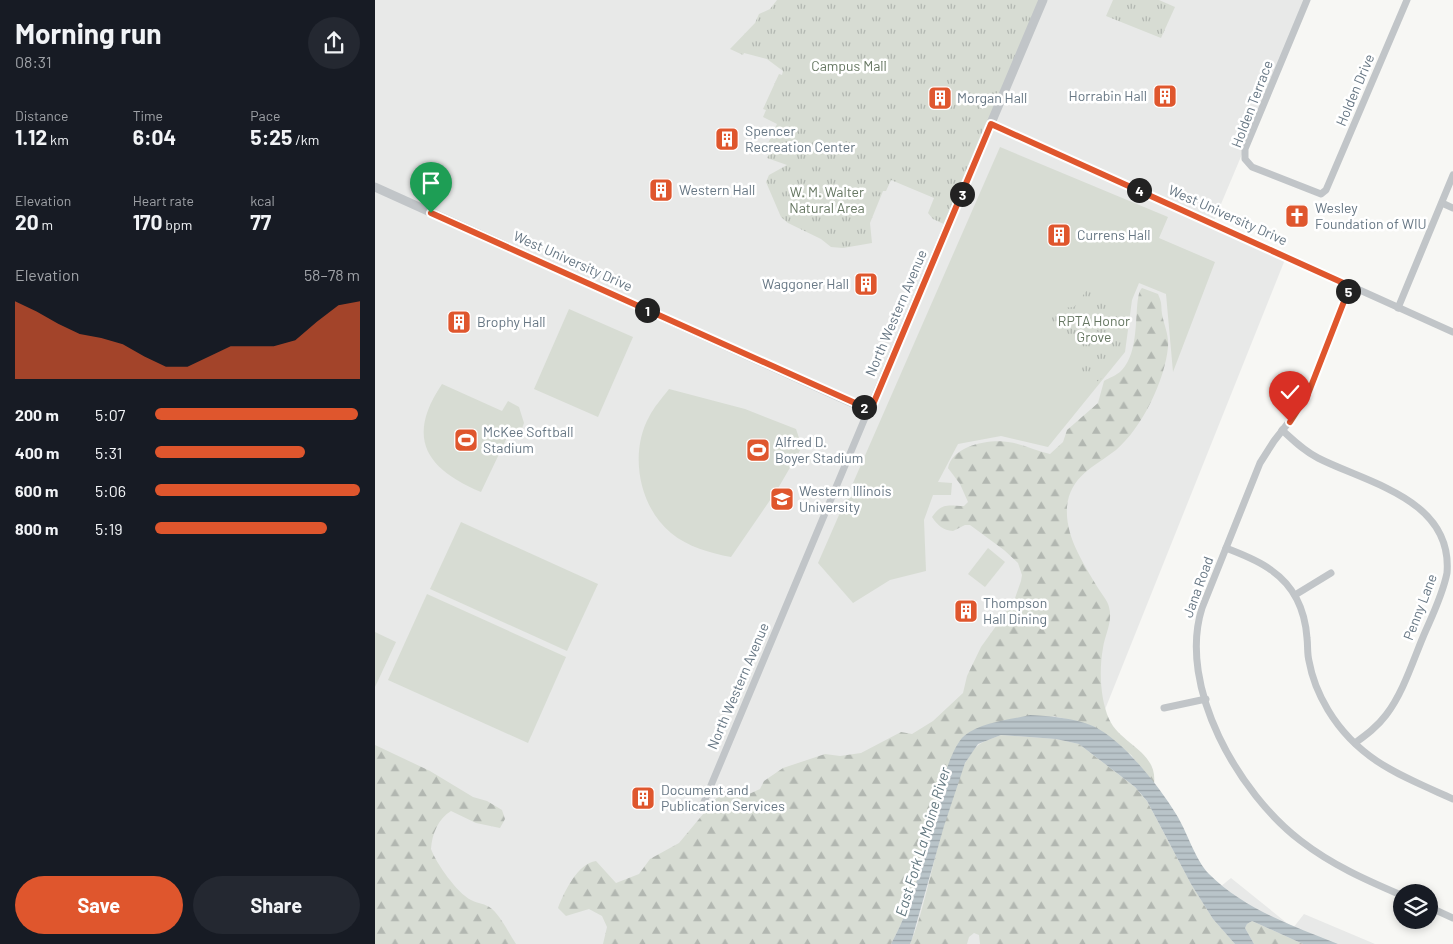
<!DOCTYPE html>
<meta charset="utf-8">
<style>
body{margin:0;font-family:Barlow,sans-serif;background:#242831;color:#f1f3f6;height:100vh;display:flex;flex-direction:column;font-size:19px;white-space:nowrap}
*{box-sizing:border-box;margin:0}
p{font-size:16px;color:#9ea1a6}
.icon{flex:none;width:28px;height:28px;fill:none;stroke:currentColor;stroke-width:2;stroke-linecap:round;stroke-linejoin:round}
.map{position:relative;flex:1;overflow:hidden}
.sheet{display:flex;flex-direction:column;background:#171b24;width:375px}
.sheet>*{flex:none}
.tools{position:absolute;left:1018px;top:884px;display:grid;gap:10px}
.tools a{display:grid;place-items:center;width:45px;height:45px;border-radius:50%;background:#171b24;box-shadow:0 2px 8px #0003;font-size:25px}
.pin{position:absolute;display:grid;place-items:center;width:42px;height:42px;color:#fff;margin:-51px -21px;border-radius:50% 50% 50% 0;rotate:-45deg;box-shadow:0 0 5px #0007}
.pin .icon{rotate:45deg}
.km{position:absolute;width:25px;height:25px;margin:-12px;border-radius:50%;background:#222;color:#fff;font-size:14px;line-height:25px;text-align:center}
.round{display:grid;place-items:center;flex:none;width:52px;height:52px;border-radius:26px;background:#242831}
.summary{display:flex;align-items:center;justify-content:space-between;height:85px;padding:0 15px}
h1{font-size:28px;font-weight:700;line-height:38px}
.figures{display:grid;grid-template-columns:repeat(3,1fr);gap:8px;height:85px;padding:5px 15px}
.figures div{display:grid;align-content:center}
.figures b{font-size:21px;font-weight:700}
.figures small{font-size:14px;font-weight:400}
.figures p{font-size:14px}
.chart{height:140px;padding:10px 15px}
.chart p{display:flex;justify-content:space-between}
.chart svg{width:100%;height:90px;margin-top:5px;fill:#df562d;opacity:.7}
.primary-button{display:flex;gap:10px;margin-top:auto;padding:10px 15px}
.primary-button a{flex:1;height:58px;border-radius:30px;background:#df562d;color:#fff;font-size:20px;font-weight:700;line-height:58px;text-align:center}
.primary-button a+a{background:#242831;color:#f1f3f6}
ul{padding:0 15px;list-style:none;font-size:16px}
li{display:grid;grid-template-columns:80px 60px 1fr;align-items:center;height:38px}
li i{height:12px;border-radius:6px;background:#df562d}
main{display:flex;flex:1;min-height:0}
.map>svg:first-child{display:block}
.built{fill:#e8e9e8}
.green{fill:#d7dcd3}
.forest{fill:url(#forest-firs)}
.park{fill:url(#park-tufts)}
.water{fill:url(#water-rules)}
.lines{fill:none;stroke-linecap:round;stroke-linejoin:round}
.minor{stroke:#c1c5c8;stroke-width:7}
.tertiary{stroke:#c1c5c8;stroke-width:9}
.route-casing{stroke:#fff;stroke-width:10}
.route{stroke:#df562d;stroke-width:6}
.labels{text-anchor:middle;stroke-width:5;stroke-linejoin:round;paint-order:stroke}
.park-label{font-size:14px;fill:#667762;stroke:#fff}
.street-label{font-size:14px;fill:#677784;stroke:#fff}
.poi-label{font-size:14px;fill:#677784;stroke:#fff;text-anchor:start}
.water-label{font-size:15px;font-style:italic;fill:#637880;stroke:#fff}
</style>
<main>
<section class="sheet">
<div class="summary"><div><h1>Morning run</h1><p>08:31</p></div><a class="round"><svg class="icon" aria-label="share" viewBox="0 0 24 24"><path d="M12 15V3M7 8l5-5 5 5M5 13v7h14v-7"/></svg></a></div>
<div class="figures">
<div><p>Distance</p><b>1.12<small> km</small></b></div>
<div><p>Time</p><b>6:04</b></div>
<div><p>Pace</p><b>5:25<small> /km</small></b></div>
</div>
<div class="figures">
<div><p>Elevation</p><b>20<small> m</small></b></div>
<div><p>Heart rate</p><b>170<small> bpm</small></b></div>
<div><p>kcal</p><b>77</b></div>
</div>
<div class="chart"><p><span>Elevation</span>58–78 m</p>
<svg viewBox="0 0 160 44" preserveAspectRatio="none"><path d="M0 44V6L10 11L20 17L30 22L40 24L50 27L60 33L70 38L80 38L90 33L100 28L110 28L120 28L130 25L140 16L150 8L160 6V44z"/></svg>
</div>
<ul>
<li><b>200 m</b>5:07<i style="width:99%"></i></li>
<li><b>400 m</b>5:31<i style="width:73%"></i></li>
<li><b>600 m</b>5:06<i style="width:100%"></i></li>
<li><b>800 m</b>5:19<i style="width:84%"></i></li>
</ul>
<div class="primary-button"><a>Save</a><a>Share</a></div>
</section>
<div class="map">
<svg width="1078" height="944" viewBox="0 0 1078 944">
<defs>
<pattern id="forest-firs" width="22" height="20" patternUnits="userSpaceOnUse" patternTransform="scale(1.25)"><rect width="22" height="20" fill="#d7dcd3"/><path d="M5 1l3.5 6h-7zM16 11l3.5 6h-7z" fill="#b2b7b1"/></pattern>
<pattern id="park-tufts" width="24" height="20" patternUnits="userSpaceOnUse" patternTransform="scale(1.25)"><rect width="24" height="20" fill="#d7dcd3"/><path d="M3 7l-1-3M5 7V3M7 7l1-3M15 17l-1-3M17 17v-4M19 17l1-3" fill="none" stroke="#b2b7b1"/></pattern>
<pattern id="water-rules" width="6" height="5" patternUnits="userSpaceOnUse" patternTransform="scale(1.25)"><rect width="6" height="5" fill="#b9c4c9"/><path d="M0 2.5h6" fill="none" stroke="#9aa4a9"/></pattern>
</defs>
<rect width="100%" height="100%" fill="#f7f7f4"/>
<polygon class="built" points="0,0 932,0 838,223 911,257 717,742 834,896 856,878 918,928 929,914 1000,944 0,944"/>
<g class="green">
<polygon points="625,147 793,217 784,238 840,262 798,372 791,294 764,283 757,300 750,352 673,447 626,436 583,444 563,482 577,483 576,495 558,495 549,520 551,571 515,580 478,603 443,563"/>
<polygon points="194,309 258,337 223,417 159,389"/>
<path d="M 67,384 L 127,411 L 133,401 L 144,407 L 149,423 L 146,431 L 136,429 L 106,492 C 52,469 30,439 67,384 Z"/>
<path d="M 294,389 L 370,409 L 421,429 L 427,447 L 402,490 L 356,557 C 335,553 313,547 296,533 C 264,507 254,453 274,417 C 279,407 287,398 294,389 Z"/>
<polygon points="86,522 223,584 192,651 55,589"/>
<polygon points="613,548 630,562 610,587 593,574"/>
<polygon points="52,594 191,657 153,743 13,680"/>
<polygon points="0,632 21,642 0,687"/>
</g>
<g class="forest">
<path d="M 767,288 L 783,294 L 785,299 C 787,304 786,309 787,314 C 789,325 794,335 793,347 C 790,380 767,428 741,450 C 719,467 695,476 692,507 C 690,537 709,564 723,588 C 726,593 733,601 734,607 C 738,622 730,634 728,648 C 724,669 725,699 734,719 C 746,745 783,751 779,784 L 756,755 L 718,726 L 679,716 L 589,736 C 563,775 557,825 545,870 C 538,896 529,920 516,944 L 228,944 L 232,927 L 227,916 L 214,909 L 191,916 L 183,908 C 189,892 203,863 221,861 L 241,883 L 264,874 L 275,859 L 304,843 L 344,795 L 353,790 L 374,794 L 385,789 L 389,781 L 408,768 L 450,754 L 465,756 L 486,753 L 526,732 L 537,734 L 558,721 L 588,693 L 592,676 L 606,647 L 639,601 L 646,581 L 647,575 L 643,563 L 629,550 L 595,525 L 590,525 L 578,531 C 568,530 563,526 557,517 C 567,502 574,506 589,506 L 593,502 L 585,484 L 573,468 C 578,445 615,439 633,442 C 648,444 661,451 675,454 L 688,442 L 692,430 L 723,403 L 729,381 C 734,378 742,375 746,371 C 768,350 757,297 767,288 Z"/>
<path d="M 626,735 L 681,739 L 704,744 L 760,787 L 772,801 L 816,884 L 838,919 L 860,944 L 605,944 L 604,935 L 599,933 L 594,937 L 592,944 L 535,944 C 554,906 574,763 605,744 C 611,740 619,738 626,735 Z"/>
<path d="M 0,745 L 55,771 L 98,797 L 112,801 L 127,810 L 130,819 L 125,828 L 101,823 L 76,811 C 63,819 57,834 56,849 C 61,863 82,893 96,900 C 103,904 110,903 117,909 C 127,918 133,932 141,944 L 0,944 Z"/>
<polygon points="877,921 928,944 879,944 870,928 872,924"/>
</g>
<g class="park">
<polygon points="402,0 668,0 573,226 558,219 553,213 559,198 516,180 511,191 508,191 495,223 497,243 468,248 456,247 446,239 413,223 406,217 391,182 394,175 412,165 392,158 394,154 389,152 402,124 388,117 391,110 388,109 404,74 407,75 408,71 392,59 369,53 368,55 355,49 380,23 384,14 395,9"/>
<polygon points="738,0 784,0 800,7 786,38 731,16"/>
<path d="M 712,290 C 751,295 759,338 737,366 C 731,373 728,381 717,383 L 706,375 L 709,358 L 692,348 L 678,333 L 669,315 L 672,309 L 699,307 Z"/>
</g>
<path class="water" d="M 655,715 C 675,716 699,718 718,726 C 748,740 784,786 801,814 C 812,831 820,860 834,874 C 869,909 918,926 963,944 L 928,944 L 877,921 L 872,924 L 870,928 L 879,944 L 860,944 L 838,919 L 816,884 L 772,801 L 760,787 L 704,744 L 681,739 L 626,735 L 603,744 L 590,763 L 569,826 L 537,939 L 535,944 L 516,944 C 529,920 538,896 545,869 C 553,841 569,754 589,736 C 606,722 634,720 655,715 Z"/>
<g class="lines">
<g class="minor">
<polyline points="932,0 870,149 870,159 877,167 946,194 951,190 1032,0"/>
<polyline points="616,124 1078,332"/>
<polyline points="1067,203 1078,208"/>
<path d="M 975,286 L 928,404 L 899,441 L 885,463 L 827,608 C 802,687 864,794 926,841 C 957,865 991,880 1026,895"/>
<polyline points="1023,308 1078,175"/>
<path d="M 907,430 C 919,441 929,451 943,458 C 992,483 1078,499 1072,573 C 1068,593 1059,612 1051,630 C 1039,657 1029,692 1011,715 C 1002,727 991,735 980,743"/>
<path d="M 851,548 C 866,554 883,560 896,570 C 919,586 930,610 932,638 C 933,646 932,653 934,661 C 937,678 944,695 953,710 C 984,761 1027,776 1078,799"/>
<polyline points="920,595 956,573"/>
<polyline points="789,708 831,699"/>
<polyline points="329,802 495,406"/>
<polyline points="1054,907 1078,918"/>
</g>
<polyline class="tertiary" points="0,187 482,405 495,406 500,398 668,0"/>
</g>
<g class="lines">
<g class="route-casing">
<polyline id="route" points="56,213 489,407 499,402 616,124 975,286 933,394 915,422"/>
</g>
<use href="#route" class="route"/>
</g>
<defs>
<g id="building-square" transform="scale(1.25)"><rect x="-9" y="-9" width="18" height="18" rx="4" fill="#df562d" stroke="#fff"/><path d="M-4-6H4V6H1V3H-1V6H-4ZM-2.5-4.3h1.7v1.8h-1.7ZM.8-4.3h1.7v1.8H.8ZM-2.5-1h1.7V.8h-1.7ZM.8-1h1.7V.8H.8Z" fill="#fff"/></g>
<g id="church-square" transform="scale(1.25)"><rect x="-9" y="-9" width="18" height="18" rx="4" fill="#df562d" stroke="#fff"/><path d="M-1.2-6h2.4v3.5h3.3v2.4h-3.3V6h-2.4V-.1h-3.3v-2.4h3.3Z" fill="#fff"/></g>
<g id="stadium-square" transform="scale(1.25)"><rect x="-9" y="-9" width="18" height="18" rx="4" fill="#df562d" stroke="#fff"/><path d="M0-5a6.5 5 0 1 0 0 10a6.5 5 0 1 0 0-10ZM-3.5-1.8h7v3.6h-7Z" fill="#fff"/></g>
<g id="university-square" transform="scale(1.25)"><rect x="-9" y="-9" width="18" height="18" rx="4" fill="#df562d" stroke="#fff"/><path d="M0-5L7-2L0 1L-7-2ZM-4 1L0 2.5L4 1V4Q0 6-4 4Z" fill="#fff"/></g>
</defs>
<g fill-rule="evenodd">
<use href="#building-square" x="790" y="96"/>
<use href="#building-square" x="565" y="98"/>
<use href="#building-square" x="352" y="139"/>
<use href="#building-square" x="286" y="190"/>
<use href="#church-square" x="922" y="216"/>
<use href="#building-square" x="684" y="235"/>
<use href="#building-square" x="491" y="284"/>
<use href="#building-square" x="84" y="322"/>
<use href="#stadium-square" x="91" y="440"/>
<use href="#stadium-square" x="383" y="450"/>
<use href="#university-square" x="407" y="499"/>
<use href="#building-square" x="591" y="611"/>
<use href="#building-square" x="268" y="798"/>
</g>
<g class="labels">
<g class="park-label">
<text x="474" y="71">Campus Mall</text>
<text x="452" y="197">W. M. Walter<tspan x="452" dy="16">Natural Area</tspan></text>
<text x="719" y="326">RPTA Honor<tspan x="719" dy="16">Grove</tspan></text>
</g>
<g class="street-label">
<text transform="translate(980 90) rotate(-67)" y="5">Holden Drive</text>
<text transform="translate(877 104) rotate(-69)" y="5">Holden Terrace</text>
<text transform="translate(853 215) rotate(24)" y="5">West University Drive</text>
<text transform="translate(198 261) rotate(24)" y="5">West University Drive</text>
<text transform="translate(521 313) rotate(-67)" y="5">North Western Avenue</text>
<text transform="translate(823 587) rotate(-70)" y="5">Jana Road</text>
<text transform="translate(1045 607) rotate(-69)" y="5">Penny Lane</text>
<text transform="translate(363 686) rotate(-67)" y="5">North Western Avenue</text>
</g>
<g class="poi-label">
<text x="772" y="101" text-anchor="end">Horrabin Hall</text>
<text x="582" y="103">Morgan Hall</text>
<text x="370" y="136">Spencer<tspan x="370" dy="16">Recreation Center</tspan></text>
<text x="304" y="195">Western Hall</text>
<text x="940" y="213">Wesley<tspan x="940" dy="16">Foundation of WIU</tspan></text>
<text x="702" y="240">Currens Hall</text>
<text x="474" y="289" text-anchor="end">Waggoner Hall</text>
<text x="102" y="327">Brophy Hall</text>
<text x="108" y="437">McKee Softball<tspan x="108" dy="16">Stadium</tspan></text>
<text x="400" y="447">Alfred D.<tspan x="400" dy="16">Boyer Stadium</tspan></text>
<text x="424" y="496">Western Illinois<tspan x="424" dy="16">University</tspan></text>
<text x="608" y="608">Thompson<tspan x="608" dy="16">Hall Dining</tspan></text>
<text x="286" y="795">Document and<tspan x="286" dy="16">Publication Services</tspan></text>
</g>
<g class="water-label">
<text transform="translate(548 842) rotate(-73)" y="5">East Fork La Moine River</text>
</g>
</g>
</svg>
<div class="tools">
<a><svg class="icon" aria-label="layers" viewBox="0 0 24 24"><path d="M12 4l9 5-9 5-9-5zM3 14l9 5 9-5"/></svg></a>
</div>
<div class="pin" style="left:56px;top:213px;background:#1e9e55"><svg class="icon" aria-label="arrive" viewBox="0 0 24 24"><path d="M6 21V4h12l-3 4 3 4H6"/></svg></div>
<div class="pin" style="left:915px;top:422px;background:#d93025"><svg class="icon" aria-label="check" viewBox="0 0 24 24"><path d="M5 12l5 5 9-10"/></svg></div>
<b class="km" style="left:272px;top:310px">1</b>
<b class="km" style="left:489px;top:407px">2</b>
<b class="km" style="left:587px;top:194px">3</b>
<b class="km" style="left:764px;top:190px">4</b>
<b class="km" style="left:973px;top:291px">5</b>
</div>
</main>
